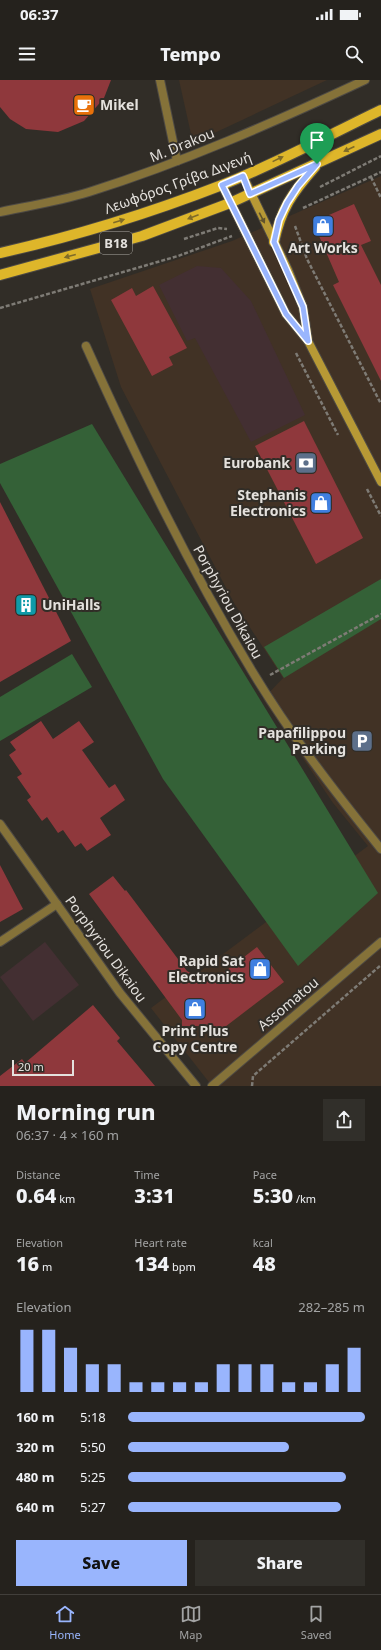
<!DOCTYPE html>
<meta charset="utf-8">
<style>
body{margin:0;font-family:"Noto Sans",sans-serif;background:#312f2a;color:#f1f3f6;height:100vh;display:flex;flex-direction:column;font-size:15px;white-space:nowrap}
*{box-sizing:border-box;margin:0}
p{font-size:13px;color:#a3a4a4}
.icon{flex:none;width:22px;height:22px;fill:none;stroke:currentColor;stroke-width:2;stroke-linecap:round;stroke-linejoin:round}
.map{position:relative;height:1006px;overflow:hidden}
.drawer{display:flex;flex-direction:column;background:#25221d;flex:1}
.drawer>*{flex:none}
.scale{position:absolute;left:12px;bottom:10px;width:62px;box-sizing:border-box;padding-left:4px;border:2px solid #e4e1dd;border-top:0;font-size:11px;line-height:14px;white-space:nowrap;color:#e4e1dd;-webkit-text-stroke:3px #312d27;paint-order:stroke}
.pin{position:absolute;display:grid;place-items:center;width:34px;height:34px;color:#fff;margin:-41px -17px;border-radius:50% 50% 50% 0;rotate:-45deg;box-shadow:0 0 4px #0007}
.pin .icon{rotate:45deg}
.round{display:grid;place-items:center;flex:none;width:42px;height:42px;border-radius:0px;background:#312f2a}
.headline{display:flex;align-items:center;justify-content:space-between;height:68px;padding:0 16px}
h1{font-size:22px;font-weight:800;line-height:30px}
.stats{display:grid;grid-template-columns:repeat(3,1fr);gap:6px;height:68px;padding:4px 16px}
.stats div{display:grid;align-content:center}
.stats b{font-size:20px;font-weight:800}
.stats small{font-size:11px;font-weight:400}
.stats p{font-size:11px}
.chart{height:112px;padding:8px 16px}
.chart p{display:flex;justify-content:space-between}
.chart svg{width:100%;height:72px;margin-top:4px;stroke:#99b5fd;stroke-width:6}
.cta{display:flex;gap:8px;margin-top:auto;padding:8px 16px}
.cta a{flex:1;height:46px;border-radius:0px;background:#99b5fd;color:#111;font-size:16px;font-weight:800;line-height:46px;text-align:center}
.cta a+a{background:#312f2a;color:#f1f3f6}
ul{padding:0 16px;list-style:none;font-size:13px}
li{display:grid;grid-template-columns:64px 48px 1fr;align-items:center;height:30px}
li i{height:10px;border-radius:5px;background:#99b5fd}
.status{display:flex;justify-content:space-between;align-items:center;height:28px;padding:0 20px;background:#25221d;direction:ltr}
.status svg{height:11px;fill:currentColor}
header{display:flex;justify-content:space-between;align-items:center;height:52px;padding:0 16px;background:#25221d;font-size:18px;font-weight:800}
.tabs{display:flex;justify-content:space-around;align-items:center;height:56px;border-top:1px solid #423f3b;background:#25221d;font-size:11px;color:#a3a4a4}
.tabs a{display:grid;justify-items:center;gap:2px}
.tabs .current{color:#99b5fd}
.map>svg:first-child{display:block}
.commercial{fill:#413225}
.education{fill:#432f32}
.green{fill:#346137}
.building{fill:#8f383c}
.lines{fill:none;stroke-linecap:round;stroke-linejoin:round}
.service-casing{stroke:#4e4a44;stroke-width:10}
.minor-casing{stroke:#4e4a44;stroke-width:10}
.secondary-casing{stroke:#4e4a44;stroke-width:10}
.primary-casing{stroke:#4e4a44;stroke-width:12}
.path{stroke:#7e7b75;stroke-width:2.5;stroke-dasharray:4 2;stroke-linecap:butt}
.service{stroke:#857239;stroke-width:8}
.minor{stroke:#857239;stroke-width:8}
.secondary{stroke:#b79935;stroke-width:8}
.primary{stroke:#deb62a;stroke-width:10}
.oneway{fill:#7f6b28}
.oneway2{fill:#60532c}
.route-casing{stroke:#fff;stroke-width:8}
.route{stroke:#99b5fd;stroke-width:5}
.labels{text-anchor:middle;stroke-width:4;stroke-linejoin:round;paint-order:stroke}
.shield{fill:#312d27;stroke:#aeaba6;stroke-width:1}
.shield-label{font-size:13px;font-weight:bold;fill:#e4e1dd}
.poi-label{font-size:14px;font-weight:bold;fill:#e4e1dd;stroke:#312d27;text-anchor:end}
.street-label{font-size:14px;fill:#e4e1dd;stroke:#312d27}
</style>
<div class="status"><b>06:37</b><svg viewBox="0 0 49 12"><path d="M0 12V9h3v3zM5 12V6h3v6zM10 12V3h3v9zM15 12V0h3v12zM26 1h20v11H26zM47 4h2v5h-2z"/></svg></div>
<header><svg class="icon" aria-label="menu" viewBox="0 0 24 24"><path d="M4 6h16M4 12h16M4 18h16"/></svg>Tempo<svg class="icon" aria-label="search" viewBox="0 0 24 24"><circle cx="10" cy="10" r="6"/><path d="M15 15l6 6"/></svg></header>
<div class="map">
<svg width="381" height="1006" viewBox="0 0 381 1006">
<rect width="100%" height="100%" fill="#312d27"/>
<g class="commercial">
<polygon points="179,0 327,0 193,63"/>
<polygon points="381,96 381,1006 212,1006 151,928 368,766 333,723 263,619 283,598 234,523 121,307 90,209 232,161"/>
</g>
<g class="education">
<polygon points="197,186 221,188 251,221 305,335 251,362 195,258 187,261 159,205"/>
<polygon points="45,862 79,905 33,941 0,897"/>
</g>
<g class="green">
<polygon points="92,344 378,813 298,886 163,699 0,403 0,384"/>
<polygon points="381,499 381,539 284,598 264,567"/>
<polygon points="72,574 92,607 0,661 0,617"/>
</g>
<g class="building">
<polygon points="0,0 111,0 104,18 84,41 58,52 26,49 10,39 0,27"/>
<polygon points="354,124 371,161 361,165 381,205 381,301 333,205 339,202 313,142"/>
<polygon points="153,206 187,268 169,277 173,285 152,296 111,220 132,208 136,216"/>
<polygon points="304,341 363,458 316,484 255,366"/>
<polygon points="0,422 71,561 0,602"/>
<polygon points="41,641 53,659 79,641 94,662 82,670 109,708 115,704 125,720 100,738 111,755 87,771 81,763 75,767 63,750 58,753 47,737 42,741 27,720 31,717 17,697 22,694 9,675 16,670 10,662"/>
<polygon points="0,785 23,829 0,842"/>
<polygon points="113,796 125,811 126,810 187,891 196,896 214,900 257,867 284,902 217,953 206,946 182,946 182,940 89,814"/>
<polygon points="93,925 120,958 117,961 155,1006 0,1006 0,996 22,979 25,983"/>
</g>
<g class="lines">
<g class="service-casing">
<polyline id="service" points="160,0 177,81"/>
</g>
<g class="minor-casing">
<g id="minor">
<path d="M 0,132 C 29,126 60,121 89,112 C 184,82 275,42 365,0"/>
<path d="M 86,266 C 136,377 189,487 252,591 C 290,654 335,712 381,769"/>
<polyline points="0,744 120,913 196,1006"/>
<polyline points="0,862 57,824"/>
<polyline points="212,1006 381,862"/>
</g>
</g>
<g class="secondary-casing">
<g id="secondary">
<polyline points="243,96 288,190 303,227 308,260"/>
<polyline points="222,105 286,234 308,261 381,402"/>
</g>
</g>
<g class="primary-casing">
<g id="primary">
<path d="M 274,162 C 281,129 292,113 315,87"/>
<path d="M 0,173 C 76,156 150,133 222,105 C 276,84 329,55 381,30"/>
<polyline points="0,195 142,156 230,123 381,54"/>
</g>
</g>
<g class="path">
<polyline points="371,97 381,118"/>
<polyline points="320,107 381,76"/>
<polyline points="303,128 381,92"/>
<polyline points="295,146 307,179 381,324"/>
<polyline points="184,159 218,148 227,149"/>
<polyline points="0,228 178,176 232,156"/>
<polyline points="296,273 338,355"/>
<polyline points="367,409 381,436"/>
<polyline points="270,595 381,534"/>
<polyline points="252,1006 253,996 381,885"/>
</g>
<use href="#service" class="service"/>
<use href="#minor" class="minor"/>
<use href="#secondary" class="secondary"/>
<use href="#primary" class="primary"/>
</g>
<defs><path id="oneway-solid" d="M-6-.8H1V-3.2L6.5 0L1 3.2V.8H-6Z"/></defs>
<g class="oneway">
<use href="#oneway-solid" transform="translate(349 69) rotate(155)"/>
<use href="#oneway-solid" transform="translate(278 79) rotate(-26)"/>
<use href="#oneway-solid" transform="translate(193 137) rotate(159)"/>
<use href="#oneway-solid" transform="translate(119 141) rotate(-17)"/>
<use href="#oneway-solid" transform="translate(70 176) rotate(165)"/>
</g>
<use class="oneway2" href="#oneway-solid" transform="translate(262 138) rotate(63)"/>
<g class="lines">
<g class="route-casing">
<polygon id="route" points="317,84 298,106 287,123 279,140 274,162 303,227 308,261 286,234 222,105 243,96 250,114"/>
</g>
<use href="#route" class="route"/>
</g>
<defs>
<g id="cafe-square" transform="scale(1.15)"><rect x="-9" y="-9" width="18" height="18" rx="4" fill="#e8710a" stroke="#312d27"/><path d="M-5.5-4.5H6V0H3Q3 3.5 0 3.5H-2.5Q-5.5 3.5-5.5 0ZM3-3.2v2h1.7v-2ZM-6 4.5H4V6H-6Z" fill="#fff"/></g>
<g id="shop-square" transform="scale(1.15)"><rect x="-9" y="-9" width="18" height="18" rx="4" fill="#3f7fe0" stroke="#312d27"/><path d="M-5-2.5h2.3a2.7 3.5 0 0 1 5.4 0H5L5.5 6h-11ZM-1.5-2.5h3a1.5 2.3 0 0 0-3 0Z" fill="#fff"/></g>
<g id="bank-square" transform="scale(1.15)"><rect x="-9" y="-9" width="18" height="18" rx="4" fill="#5c6f8a" stroke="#312d27"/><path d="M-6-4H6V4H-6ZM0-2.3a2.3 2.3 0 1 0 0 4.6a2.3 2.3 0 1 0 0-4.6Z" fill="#fff"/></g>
<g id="building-square" transform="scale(1.15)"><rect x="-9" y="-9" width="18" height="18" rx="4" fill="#0f9aa8" stroke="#312d27"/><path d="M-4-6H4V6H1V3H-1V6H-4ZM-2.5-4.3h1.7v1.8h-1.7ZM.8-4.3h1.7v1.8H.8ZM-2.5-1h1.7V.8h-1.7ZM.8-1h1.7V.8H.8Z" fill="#fff"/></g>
<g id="parking-square" transform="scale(1.15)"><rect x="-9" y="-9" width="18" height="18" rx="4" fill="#5c6f8a" stroke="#312d27"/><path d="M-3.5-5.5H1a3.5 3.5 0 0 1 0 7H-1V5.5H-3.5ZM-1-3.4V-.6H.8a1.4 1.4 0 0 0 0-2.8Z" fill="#fff"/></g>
</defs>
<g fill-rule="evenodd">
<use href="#cafe-square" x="84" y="25"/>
<use href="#shop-square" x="323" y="146"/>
<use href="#bank-square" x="306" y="383"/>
<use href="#shop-square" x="321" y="423"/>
<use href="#building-square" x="26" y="525"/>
<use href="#parking-square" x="362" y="661"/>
<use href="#shop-square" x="260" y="889"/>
<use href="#shop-square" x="195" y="929"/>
</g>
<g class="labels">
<rect class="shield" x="100" y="152" width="32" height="22" rx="3"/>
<g class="shield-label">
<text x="116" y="168">B18</text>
</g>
<g class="poi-label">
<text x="100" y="30" text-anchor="start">Mikel</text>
<text x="323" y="173" text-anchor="middle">Art Works</text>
<text x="290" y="388">Eurobank</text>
<text x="306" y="420">Stephanis<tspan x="306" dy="16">Electronics</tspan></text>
<text x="42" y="530" text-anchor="start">UniHalls</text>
<text x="346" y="658">Papafilippou<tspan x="346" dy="16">Parking</tspan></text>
<text x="244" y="886">Rapid Sat<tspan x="244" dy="16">Electronics</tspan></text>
<text x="195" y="956" text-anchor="middle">Print Plus<tspan x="195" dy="16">Copy Centre</tspan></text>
</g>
<g class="street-label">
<text transform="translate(182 65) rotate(-22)" y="5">M. Drakou</text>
<text transform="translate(178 103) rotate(-20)" y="5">Λεωφόρος Γρίβα Διγενή</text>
<text transform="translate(228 522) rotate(61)" y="5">Porphyriou Dikaiou</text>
<text transform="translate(106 869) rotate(54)" y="5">Porphyriou Dikaiou</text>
<text transform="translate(288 924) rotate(-40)" y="5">Assomatou</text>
</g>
</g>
</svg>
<div class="scale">20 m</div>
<div class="pin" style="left:317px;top:84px;background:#1e9e55"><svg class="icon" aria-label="arrive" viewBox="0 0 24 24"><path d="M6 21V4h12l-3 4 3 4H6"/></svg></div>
</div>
<section class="drawer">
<div class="headline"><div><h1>Morning run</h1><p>06:37 · 4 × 160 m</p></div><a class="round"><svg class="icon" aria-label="share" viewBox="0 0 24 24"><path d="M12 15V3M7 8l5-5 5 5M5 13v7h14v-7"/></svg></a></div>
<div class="stats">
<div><p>Distance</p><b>0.64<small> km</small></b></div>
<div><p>Time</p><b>3:31</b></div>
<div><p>Pace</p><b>5:30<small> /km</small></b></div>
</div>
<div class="stats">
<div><p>Elevation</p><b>16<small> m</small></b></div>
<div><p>Heart rate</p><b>134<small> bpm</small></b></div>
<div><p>kcal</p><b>48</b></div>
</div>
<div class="chart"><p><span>Elevation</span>282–285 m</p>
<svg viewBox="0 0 160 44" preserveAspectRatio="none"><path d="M5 44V6M15 44V6M25 44V17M35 44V27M45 44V27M55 44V38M65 44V38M75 44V38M85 44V38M95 44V27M105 44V27M115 44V27M125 44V38M135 44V38M145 44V27M155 44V17"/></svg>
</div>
<ul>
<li><b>160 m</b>5:18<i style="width:100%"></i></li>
<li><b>320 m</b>5:50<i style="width:68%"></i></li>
<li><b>480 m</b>5:25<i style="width:92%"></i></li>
<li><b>640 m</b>5:27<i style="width:90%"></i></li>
</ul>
<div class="cta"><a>Save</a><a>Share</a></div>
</section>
<nav class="tabs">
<a class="current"><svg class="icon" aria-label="home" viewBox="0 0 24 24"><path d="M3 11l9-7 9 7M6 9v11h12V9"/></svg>Home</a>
<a><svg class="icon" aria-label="map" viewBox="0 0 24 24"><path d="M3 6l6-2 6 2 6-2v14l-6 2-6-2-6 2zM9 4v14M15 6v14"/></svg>Map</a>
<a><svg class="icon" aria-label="saved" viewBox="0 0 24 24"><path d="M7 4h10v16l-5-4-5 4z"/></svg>Saved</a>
</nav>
